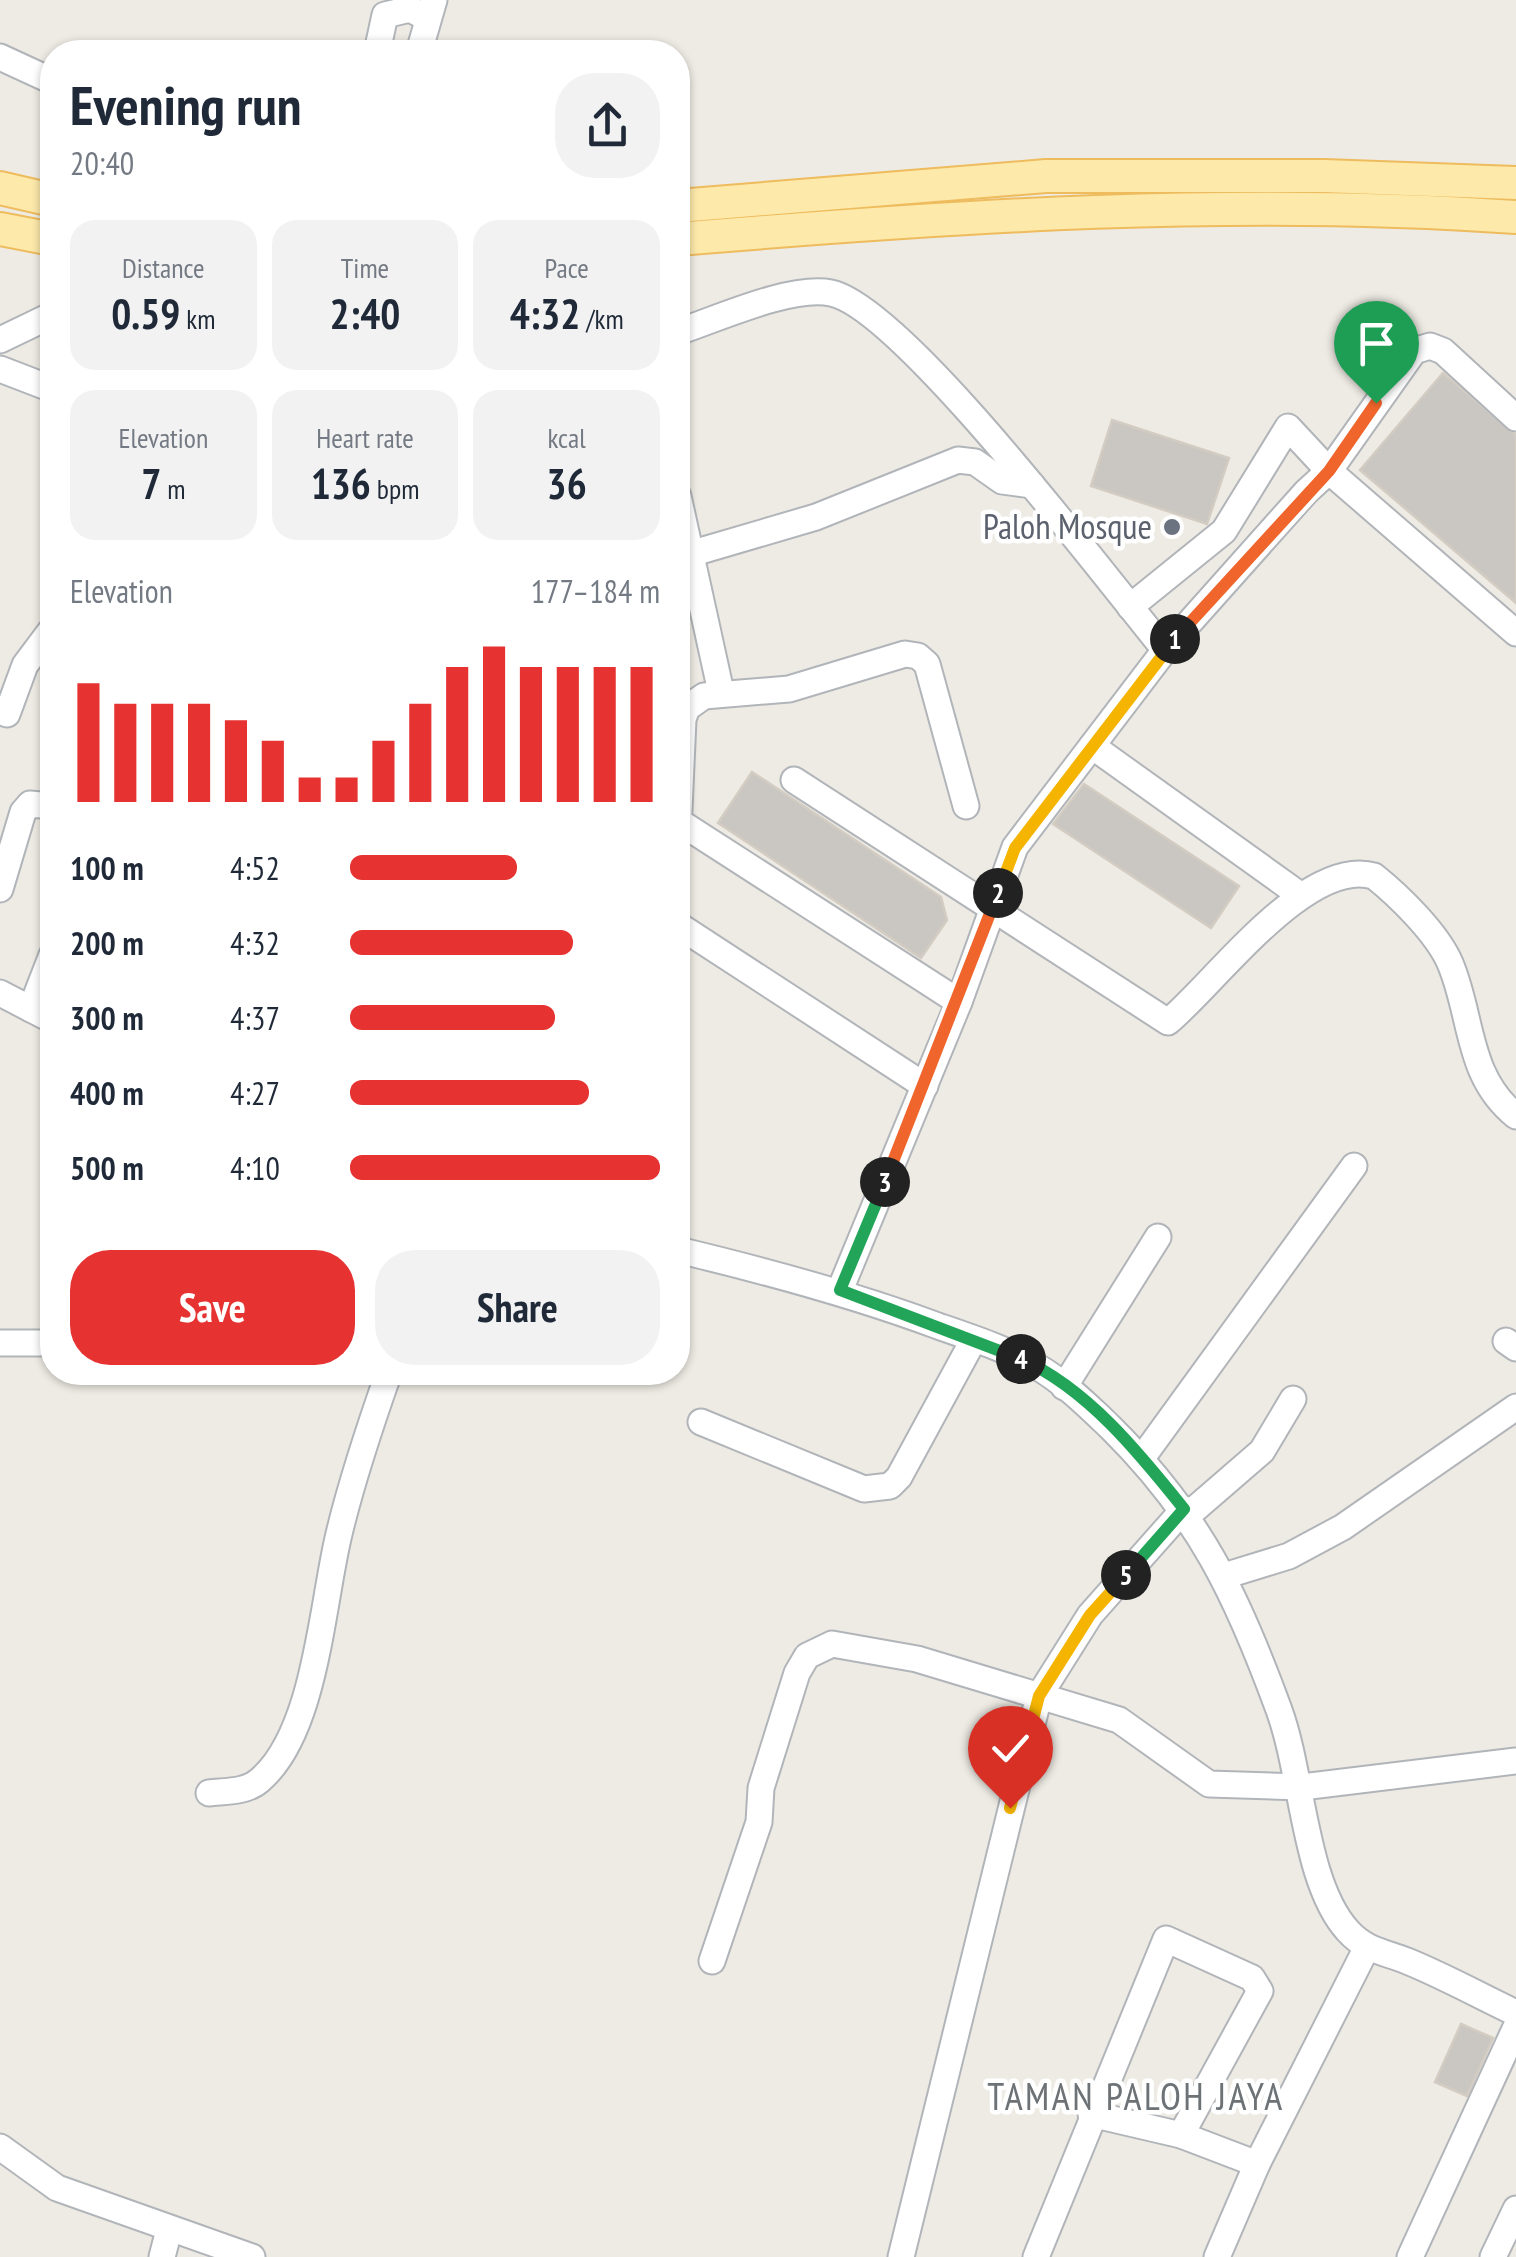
<!DOCTYPE html>
<meta charset="utf-8">
<style>
body{margin:0;font-family:"PT Sans Narrow",sans-serif;background:#f2f2f3;color:#1f2937;height:100vh;display:flex;flex-direction:column;font-size:38px;white-space:nowrap}
*{box-sizing:border-box;margin:0}
p{font-size:32px;color:#747a83}
.icon{flex:none;width:55px;height:55px;fill:none;stroke:currentColor;stroke-width:2;stroke-linecap:round;stroke-linejoin:round}
.map{position:relative;flex:1;overflow:hidden}
.panel{position:absolute;left:40px;top:40px;width:650px;height:1345px;display:flex;flex-direction:column;background:#fff;border-radius:40px;box-shadow:0 2px 8px #0004}
.panel>*{flex:none}
.pin{position:absolute;display:grid;place-items:center;width:85px;height:85px;color:#fff;margin:-102px -42px;border-radius:50% 50% 50% 0;rotate:-45deg;box-shadow:0 0 10px #0007}
.pin .icon{rotate:45deg}
.km{position:absolute;width:50px;height:50px;margin:-25px;border-radius:50%;background:#222;color:#fff;font-size:28px;line-height:50px;text-align:center}
.round{display:grid;place-items:center;flex:none;width:105px;height:105px;border-radius:40px;background:#f2f2f3}
.headline{display:flex;align-items:center;justify-content:space-between;height:170px;padding:0 30px}
h1{font-size:55px;font-weight:700;line-height:75px}
.metrics{display:grid;grid-template-columns:repeat(3,1fr);gap:15px;height:170px;padding:10px 30px}
.metrics div{display:grid;align-content:center;border-radius:25px;background:#f2f2f3;text-align:center}
.metrics b{font-size:42px;font-weight:700}
.metrics small{font-size:28px;font-weight:400}
.metrics p{font-size:28px}
.chart{height:280px;padding:20px 30px}
.chart p{display:flex;justify-content:space-between}
.chart svg{width:100%;height:180px;margin-top:10px;stroke:#e63332;stroke-width:6}
.cta{display:flex;gap:20px;margin-top:auto;padding:20px 30px}
.cta a{flex:1;height:115px;border-radius:40px;background:#e63332;color:#fff;font-size:40px;font-weight:700;line-height:115px;text-align:center}
.cta a+a{background:#f2f2f3;color:#1f2937}
ul{padding:0 30px;list-style:none;font-size:32px}
li{display:grid;grid-template-columns:160px 120px 1fr;align-items:center;height:75px}
li i{height:25px;border-radius:12px;background:#e63332}
.map>svg:first-child{display:block}
.building{fill:#cac6c1;stroke:#d3ccc2;stroke-width:2.5}
.lines{fill:none;stroke-linecap:round;stroke-linejoin:round}
.minor-casing{stroke:#b1b5b9;stroke-width:29}
.major-casing{stroke:#eebb5d;stroke-width:36}
.minor{stroke:#fff;stroke-width:25}
.major{stroke:#fde9aa;stroke-width:32}
.split-1-casing{stroke:#fff;stroke-width:20}
.split-2-casing{stroke:#fff;stroke-width:20}
.split-3-casing{stroke:#fff;stroke-width:20}
.split-4-casing{stroke:#fff;stroke-width:20}
.split-5-casing{stroke:#fff;stroke-width:20}
.split-6-casing{stroke:#fff;stroke-width:20}
.split-1{stroke:#f0652b;stroke-width:12}
.split-2{stroke:#f5b400;stroke-width:12}
.split-3{stroke:#f0652b;stroke-width:12}
.split-4{stroke:#22a559;stroke-width:12}
.split-5{stroke:#22a559;stroke-width:12}
.split-6{stroke:#f5b400;stroke-width:12}
.worship-dot{fill:#6b7280;stroke:#fff;stroke-width:4}
.labels{text-anchor:middle;stroke-width:9;stroke-linejoin:round;paint-order:stroke}
.worship-label{font-size:35px;fill:#5b616d;stroke:#fff;text-anchor:end}
.neighbourhood-label{font-size:38px;letter-spacing:2.5px;fill:#6d7276;stroke:#fff}
</style>
<div class="map">
<svg width="1516" height="2257" viewBox="0 0 1516 2257">
<rect width="100%" height="100%" fill="#eeebe4"/>
<g class="building">
<polygon points="1443,373 1516,435 1516,603 1360,470"/>
<polygon points="1112,420 1229,458 1207,524 1091,486"/>
<polygon points="752,772 941,897 947,920 921,958 718,823"/>
<polygon points="1084,784 1239,886 1211,928 1053,824"/>
<polygon points="1461,2024 1493,2038 1467,2096 1435,2082"/>
</g>
<g class="lines">
<g class="minor-casing">
<g id="minor">
<polyline points="377,52 385,15 410,9 427,18"/>
<polyline points="419,52 434,0"/>
<polyline points="0,57 52,81"/>
<path d="M 678,332 C 717,319 791,285 831,293 C 903,308 1108,581 1165,650"/>
<polyline points="0,340 52,315"/>
<polyline points="0,369 52,389"/>
<polyline points="678,496 721,692"/>
<polyline points="690,554 816,517 958,460 975,462 1002,481 1032,485"/>
<polyline points="1130,607 1224,531 1288,427 1329,471 1414,351 1430,346 1443,351 1516,418"/>
<polyline points="7,714 25,665 52,629"/>
<polyline points="1092,746 1300,895"/>
<path d="M 794,780 L 1168,1022 C 1215,983 1307,856 1374,876 C 1399,896 1437,933 1450,963 C 1473,1017 1466,1076 1516,1116"/>
<polyline points="678,821 959,1002"/>
<polyline points="678,833 683,719 687,708 704,696 789,689 905,654 918,656 927,664 966,806"/>
<polyline points="0,889 23,812 30,804 52,806"/>
<polyline points="678,925 925,1086"/>
<polyline points="0,993 52,1020"/>
<polyline points="31,1009 52,955"/>
<path d="M 678,1250 C 766,1271 852,1294 938,1326 C 970,1337 1006,1349 1036,1366 C 1064,1382 1088,1406 1111,1428 C 1199,1515 1237,1595 1279,1710 C 1303,1775 1304,1883 1348,1931 C 1365,1950 1384,1952 1407,1961 C 1444,1976 1480,1996 1516,2013"/>
<polyline points="840,1290 959,1002 1015,847 1165,650 1306,492 1329,471 1516,633"/>
<polyline points="1506,1341 1516,1348"/>
<polyline points="0,1343 52,1343"/>
<polyline points="1064,1387 1158,1237"/>
<polyline points="701,1422 864,1489 890,1486 899,1477 974,1339"/>
<polyline points="1142,1458 1354,1166"/>
<polyline points="1188,1515 1262,1451 1293,1399"/>
<polyline points="1224,1576 1289,1556 1343,1527 1516,1407"/>
<path d="M 209,1793 C 227,1791 247,1792 260,1780 C 316,1732 322,1603 339,1534 C 352,1479 370,1426 389,1372"/>
<polyline points="712,1961 759,1822 761,1788 797,1673 807,1656 832,1644 917,1659 1119,1720 1209,1784 1302,1787 1516,1761"/>
<polyline points="1091,2114 1181,2135 1257,2164"/>
<polyline points="0,2147 57,2188 252,2257"/>
<polyline points="162,2257 169,2230"/>
<polyline points="901,2257 1039,1696 1090,1615 1184,1509"/>
<polyline points="1036,2257 1166,1939 1252,1978 1260,1991 1181,2135"/>
<polyline points="1217,2257 1257,2164 1366,1949"/>
<polyline points="1410,2257 1516,2027"/>
<polyline points="1493,2257 1516,2209"/>
</g>
</g>
<g class="major-casing">
<g id="major">
<polyline points="0,188 52,200"/>
<polyline points="678,206 1046,176 1324,176 1516,183"/>
<polyline points="0,229 52,239"/>
<path d="M 678,239 C 956,216 1236,197 1516,217"/>
</g>
</g>
<use href="#minor" class="minor"/>
<use href="#major" class="major"/>
</g>
<g class="lines">
<g class="split-1-casing">
<polyline id="split-1" points="1175,639 1329,471 1376,403"/>
</g>
<g class="split-2-casing">
<polyline id="split-2" points="998,893 1015,848 1175,639"/>
</g>
<g class="split-3-casing">
<polyline id="split-3" points="885,1182 998,893"/>
</g>
<g class="split-4-casing">
<polyline id="split-4" points="885,1182 840,1290 1021,1359"/>
</g>
<g class="split-5-casing">
<path id="split-5" d="M 1021,1359 C 1087,1388 1140,1454 1184,1509 L 1126,1575"/>
</g>
<g class="split-6-casing">
<polyline id="split-6" points="1010,1808 1039,1696 1090,1615 1126,1575"/>
</g>
<use href="#split-1" class="split-1"/>
<use href="#split-2" class="split-2"/>
<use href="#split-3" class="split-3"/>
<use href="#split-4" class="split-4"/>
<use href="#split-5" class="split-5"/>
<use href="#split-6" class="split-6"/>
</g>
<circle class="worship-dot" cx="1172" cy="527" r="10"/>
<g class="labels">
<g class="worship-label">
<text x="1152" y="539">Paloh Mosque</text>
</g>
<g class="neighbourhood-label">
<text x="1136" y="2110">TAMAN PALOH JAYA</text>
</g>
</g>
</svg>
<div class="pin" style="left:1376px;top:403px;background:#1e9e55"><svg class="icon" aria-label="arrive" viewBox="0 0 24 24"><path d="M6 21V4h12l-3 4 3 4H6"/></svg></div>
<div class="pin" style="left:1010px;top:1808px;background:#d93025"><svg class="icon" aria-label="check" viewBox="0 0 24 24"><path d="M5 12l5 5 9-10"/></svg></div>
<b class="km" style="left:1175px;top:639px">1</b>
<b class="km" style="left:998px;top:893px">2</b>
<b class="km" style="left:885px;top:1182px">3</b>
<b class="km" style="left:1021px;top:1359px">4</b>
<b class="km" style="left:1126px;top:1575px">5</b>
<section class="panel">
<div class="headline"><div><h1>Evening run</h1><p>20:40</p></div><a class="round"><svg class="icon" aria-label="share" viewBox="0 0 24 24"><path d="M12 15V3M7 8l5-5 5 5M5 13v7h14v-7"/></svg></a></div>
<div class="metrics">
<div><p>Distance</p><b>0.59<small> km</small></b></div>
<div><p>Time</p><b>2:40</b></div>
<div><p>Pace</p><b>4:32<small> /km</small></b></div>
</div>
<div class="metrics">
<div><p>Elevation</p><b>7<small> m</small></b></div>
<div><p>Heart rate</p><b>136<small> bpm</small></b></div>
<div><p>kcal</p><b>36</b></div>
</div>
<div class="chart"><p><span>Elevation</span>177–184 m</p>
<svg viewBox="0 0 160 44" preserveAspectRatio="none"><path d="M5 44V15M15 44V20M25 44V20M35 44V20M45 44V24M55 44V29M65 44V38M75 44V38M85 44V29M95 44V20M105 44V11M115 44V6M125 44V11M135 44V11M145 44V11M155 44V11"/></svg>
</div>
<ul>
<li><b>100 m</b>4:52<i style="width:54%"></i></li>
<li><b>200 m</b>4:32<i style="width:72%"></i></li>
<li><b>300 m</b>4:37<i style="width:66%"></i></li>
<li><b>400 m</b>4:27<i style="width:77%"></i></li>
<li><b>500 m</b>4:10<i style="width:100%"></i></li>
</ul>
<div class="cta"><a>Save</a><a>Share</a></div>
</section>
</div>
